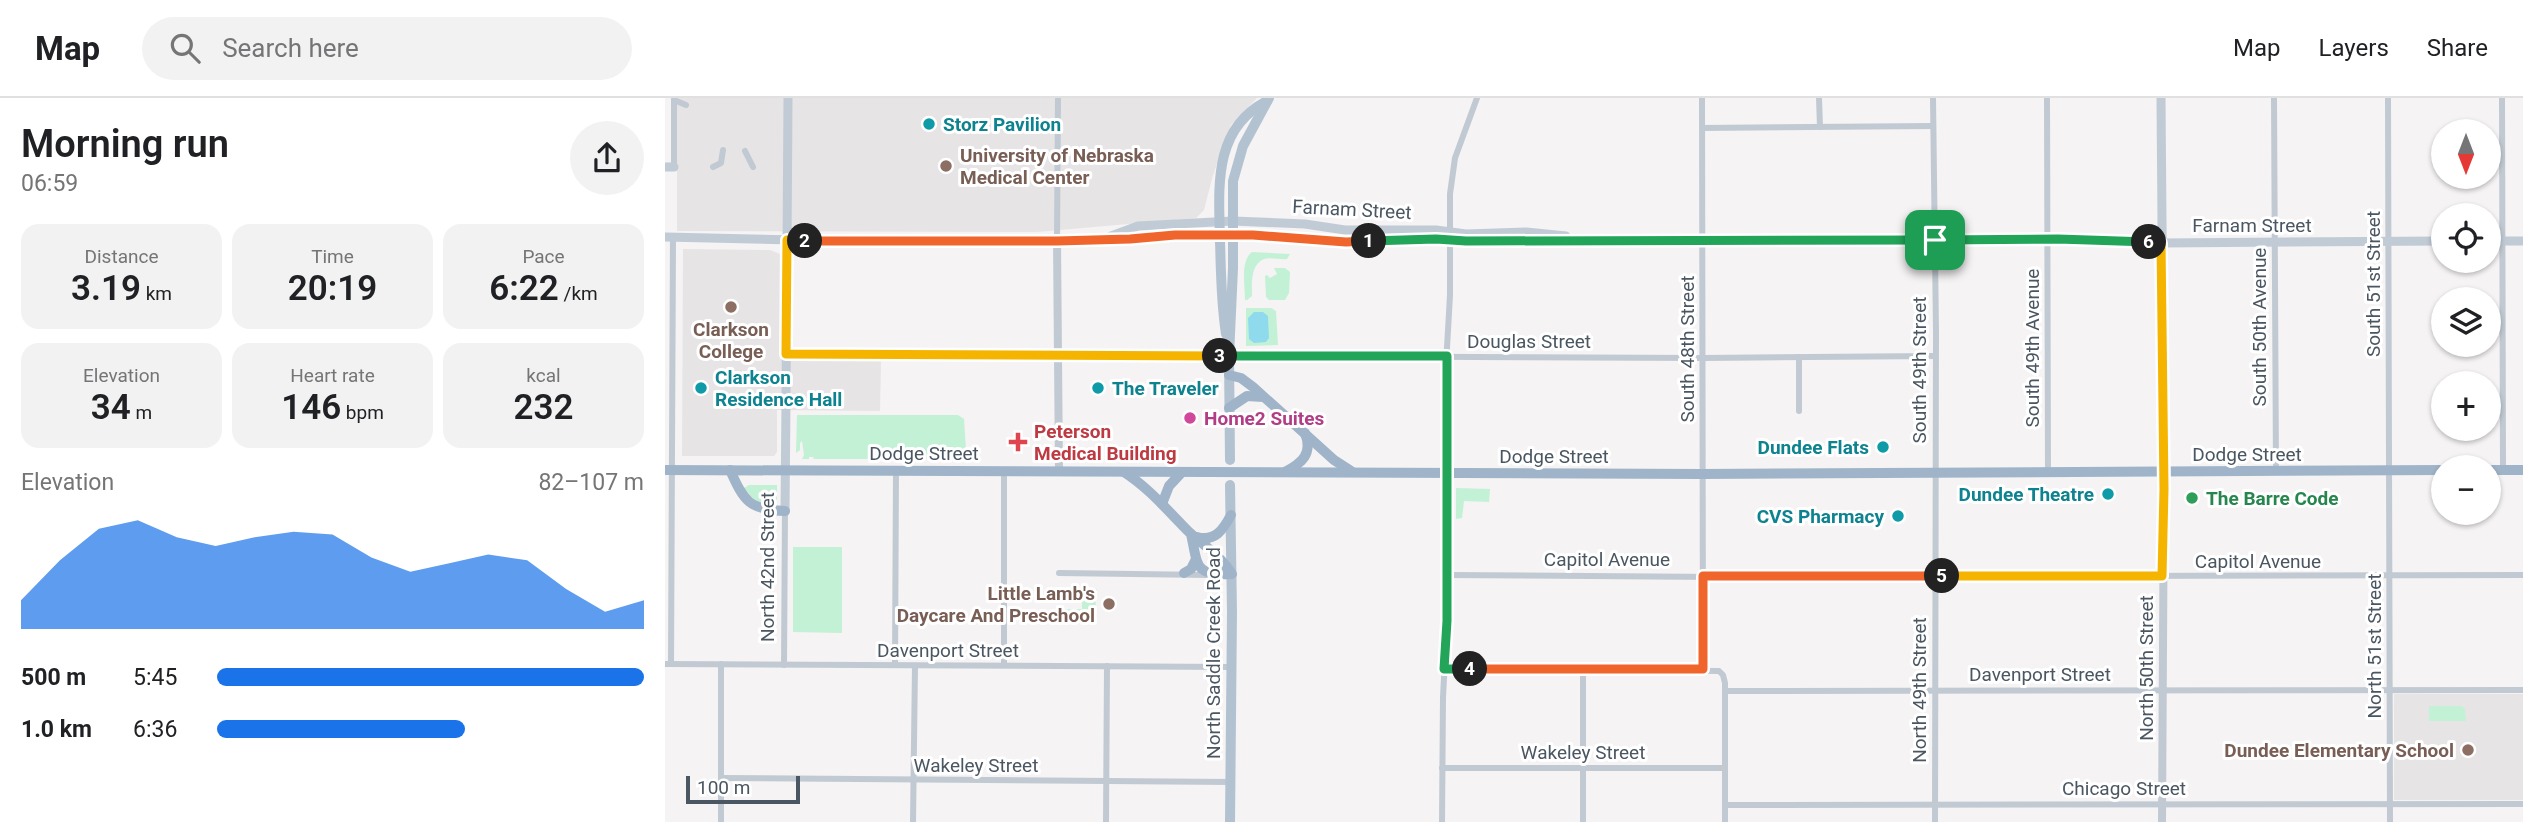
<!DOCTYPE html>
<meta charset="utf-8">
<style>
body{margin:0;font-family:Roboto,sans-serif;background:#f2f2f2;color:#202124;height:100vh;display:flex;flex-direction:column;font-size:26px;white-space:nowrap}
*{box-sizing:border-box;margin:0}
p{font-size:23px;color:#757577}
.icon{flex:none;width:38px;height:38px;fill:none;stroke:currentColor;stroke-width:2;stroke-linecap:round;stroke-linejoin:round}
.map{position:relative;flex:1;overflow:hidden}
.sheet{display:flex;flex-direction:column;background:#fff;width:665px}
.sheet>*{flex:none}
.needle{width:46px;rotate:180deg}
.controls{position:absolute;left:1766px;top:21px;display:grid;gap:14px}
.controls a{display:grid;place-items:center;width:70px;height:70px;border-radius:50%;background:#fff;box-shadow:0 2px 5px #0004;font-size:35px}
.scale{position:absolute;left:21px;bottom:18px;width:114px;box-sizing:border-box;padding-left:7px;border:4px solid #4a5661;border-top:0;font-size:19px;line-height:24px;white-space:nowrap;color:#4a5661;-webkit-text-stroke:5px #fff;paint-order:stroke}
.pin{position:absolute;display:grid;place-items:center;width:60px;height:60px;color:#fff;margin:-30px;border-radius:14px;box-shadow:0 4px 10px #0006}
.km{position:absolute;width:35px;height:35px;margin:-18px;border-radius:50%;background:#222;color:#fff;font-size:19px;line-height:35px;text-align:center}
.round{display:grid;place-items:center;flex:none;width:74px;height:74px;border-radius:37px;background:#f2f2f2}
.summary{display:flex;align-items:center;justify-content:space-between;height:119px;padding:0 21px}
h1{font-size:38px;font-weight:600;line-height:52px}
.figures{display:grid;grid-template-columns:repeat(3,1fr);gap:10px;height:119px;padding:7px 21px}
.figures div{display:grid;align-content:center;border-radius:18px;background:#f2f2f2;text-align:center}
.figures b{font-size:35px;font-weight:600}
.figures small{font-size:19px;font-weight:400}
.figures p{font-size:19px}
.chart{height:196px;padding:14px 21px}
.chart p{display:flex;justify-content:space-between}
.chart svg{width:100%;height:126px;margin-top:7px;fill:#1a73e8;opacity:.7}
ul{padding:0 21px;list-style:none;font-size:23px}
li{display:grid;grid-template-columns:112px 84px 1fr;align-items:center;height:52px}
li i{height:18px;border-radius:9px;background:#1a73e8}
header{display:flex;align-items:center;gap:42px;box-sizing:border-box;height:98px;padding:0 35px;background:#fff;border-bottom:2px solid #e0e0e0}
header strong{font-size:33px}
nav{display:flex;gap:38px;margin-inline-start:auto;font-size:24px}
.search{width:490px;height:63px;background:#f2f2f2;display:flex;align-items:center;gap:18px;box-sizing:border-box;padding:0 24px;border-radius:38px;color:#757577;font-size:26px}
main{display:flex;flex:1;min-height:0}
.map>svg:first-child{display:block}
.education{fill:#e6e4e5}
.green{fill:#c3f1d5}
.water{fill:#90daee}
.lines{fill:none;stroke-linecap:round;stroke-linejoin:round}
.minor{stroke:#c1cad2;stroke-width:6}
.tertiary{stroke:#c1cad2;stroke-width:8}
.secondary{stroke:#c1cbd6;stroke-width:9}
.primary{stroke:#b3c2d1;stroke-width:10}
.trunk{stroke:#9fb4c9;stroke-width:10}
.split-1-casing{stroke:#fff;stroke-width:14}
.split-2-casing{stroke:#fff;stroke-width:14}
.split-3-casing{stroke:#fff;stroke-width:14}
.split-4-casing{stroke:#fff;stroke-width:14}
.split-5-casing{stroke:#fff;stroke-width:14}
.split-6-casing{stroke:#fff;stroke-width:14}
.split-7-casing{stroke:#fff;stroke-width:14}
.split-1{stroke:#22a559;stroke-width:9}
.split-2{stroke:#f0652b;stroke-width:9}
.split-3{stroke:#f5b400;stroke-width:9}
.split-4{stroke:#22a559;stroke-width:9}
.split-5{stroke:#f0652b;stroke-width:9}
.split-6{stroke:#f5b400;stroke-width:9}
.split-7{stroke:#22a559;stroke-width:9}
.culture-dot{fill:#0f9aa8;stroke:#fff;stroke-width:2.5}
.education-dot{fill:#8d6e63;stroke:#fff;stroke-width:2.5}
.hotel-dot{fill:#d1479c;stroke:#fff;stroke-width:2.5}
.health-dot{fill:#e0444e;stroke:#fff;stroke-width:2.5}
.leisure-dot{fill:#2e9e5b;stroke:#fff;stroke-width:2.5}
.labels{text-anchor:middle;stroke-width:6;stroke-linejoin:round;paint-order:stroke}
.culture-label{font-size:19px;font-weight:bold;fill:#0d838f;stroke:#fff;text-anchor:start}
.education-label{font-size:19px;font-weight:bold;fill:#785e54;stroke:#fff;text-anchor:end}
.street-label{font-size:19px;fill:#4a5661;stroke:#fff}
.hotel-label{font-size:19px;font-weight:bold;fill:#b23c85;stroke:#fff;text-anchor:start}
.health-label{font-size:19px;font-weight:bold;fill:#be3a42;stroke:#fff;text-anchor:start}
.leisure-label{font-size:19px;font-weight:bold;fill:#27864d;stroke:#fff;text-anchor:start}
</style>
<header>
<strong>Map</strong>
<div class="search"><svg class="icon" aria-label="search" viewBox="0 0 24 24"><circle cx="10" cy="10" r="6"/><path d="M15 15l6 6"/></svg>Search here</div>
<nav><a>Map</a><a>Layers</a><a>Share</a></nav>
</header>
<main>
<section class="sheet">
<div class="summary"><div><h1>Morning run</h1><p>06:59</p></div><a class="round"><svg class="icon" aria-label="share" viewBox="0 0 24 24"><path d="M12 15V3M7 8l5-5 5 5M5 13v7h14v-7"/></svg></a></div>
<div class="figures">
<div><p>Distance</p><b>3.19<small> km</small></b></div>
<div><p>Time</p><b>20:19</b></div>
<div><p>Pace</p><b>6:22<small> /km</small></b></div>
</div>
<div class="figures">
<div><p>Elevation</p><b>34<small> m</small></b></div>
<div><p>Heart rate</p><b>146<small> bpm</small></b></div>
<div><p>kcal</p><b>232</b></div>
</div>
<div class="chart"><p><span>Elevation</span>82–107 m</p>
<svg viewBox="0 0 160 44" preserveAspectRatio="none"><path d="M0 44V34L10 20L20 9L30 6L40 12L50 15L60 12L70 10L80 11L90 19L100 24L110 21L120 18L130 20L140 30L150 38L160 34V44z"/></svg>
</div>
<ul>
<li><b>500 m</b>5:45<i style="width:100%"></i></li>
<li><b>1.0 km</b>6:36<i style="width:58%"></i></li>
</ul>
</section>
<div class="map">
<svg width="1858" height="724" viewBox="0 0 1858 724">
<rect width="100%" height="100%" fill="#f5f3f3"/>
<g class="education">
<polygon points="12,0 592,0 566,27 548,77 539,112 531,120 372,134 12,133"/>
<polygon points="18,151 105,152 115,156 115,261 216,262 215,313 112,312 112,354 109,358 17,358"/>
<rect x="1729" y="596" width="129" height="106"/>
</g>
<g class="green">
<path d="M 587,154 L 625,156 L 622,161 C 616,162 605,159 599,161 C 585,167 587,186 587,198 L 582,202 L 580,202 C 580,187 575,163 587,154 Z"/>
<polygon points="609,170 620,170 625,174 624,195 620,202 604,202 601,199 600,178 602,177 605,180 612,176"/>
<polygon points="581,210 606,210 611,213 613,247 581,248"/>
<polygon points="132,317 293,317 299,321 301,352 306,361 149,361 148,359 144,359 144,361 137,361 139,357 137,343 135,345 135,352 131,355"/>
<polygon points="84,387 112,387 112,409 92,405 79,390"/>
<polygon points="791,390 825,391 824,404 799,403 797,420 791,421"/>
<polygon points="128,449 177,449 177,535 128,534"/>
<polygon points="417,491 432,491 430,498 432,519 424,519 424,513 419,513 419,519 400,519 400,511 417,511"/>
<polygon points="1764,608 1797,608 1800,611 1801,623 1764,623"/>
</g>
<polygon class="water" points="589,214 598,214 603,218 604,240 601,244 589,245 584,241 583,220"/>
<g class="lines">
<g class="minor">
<polyline points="1037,0 1038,571"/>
<polyline points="1154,0 1155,29"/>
<polyline points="1268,0 1271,234 1270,724"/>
<polyline points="1382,0 1383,374"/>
<polyline points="1609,0 1611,373"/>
<polyline points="1723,0 1725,724"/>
<polyline points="1837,0 1838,372"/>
<polyline points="9,2 21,7"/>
<polyline points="1037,30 1268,28"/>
<polyline points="80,53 88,69"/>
<polyline points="9,69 9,0"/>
<polyline points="48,69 56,65 58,52"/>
<polyline points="392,143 393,0"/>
<polyline points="121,256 1038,260 1270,258"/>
<polyline points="1134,259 1134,313"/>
<polyline points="339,373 339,567"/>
<polyline points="394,475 542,477"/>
<polyline points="781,477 1053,479 1858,477"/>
<polyline points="0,566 566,569"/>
<polyline points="6,566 8,139"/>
<polyline points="119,567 120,413"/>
<polyline points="230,567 231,373"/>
<polyline points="779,571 1054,573 1058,577 1060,585 1060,724"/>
<polyline points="1060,593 1858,592"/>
<polyline points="777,670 1060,670"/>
<polyline points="56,680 565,684"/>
<polyline points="1060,707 1858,706"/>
<polyline points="56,724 56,566"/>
<polyline points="248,724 250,568"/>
<polyline points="441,724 442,568"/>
<polyline points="777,724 778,599 782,523 781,267 785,197 785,96 790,60 812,0"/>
<polyline points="918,724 918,571"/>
</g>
<g class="tertiary">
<polyline points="392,143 394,373"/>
<polyline points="1497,724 1499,374"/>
</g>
<g class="secondary">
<polyline points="1496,0 1499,374"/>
<polyline points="0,69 9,69"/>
<polyline points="446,138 473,128 568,123 640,126 680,132 771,132 801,136 861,134 901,138"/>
<polyline points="0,139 174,143 243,141 392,143 465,141 510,137 588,137 681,144 738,141 801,143 1393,141 1496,145 1778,143"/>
<polyline points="1824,143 1858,143"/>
<polyline points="121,300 123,0"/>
<polyline points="120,413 121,304"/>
</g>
<g class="primary">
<path d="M 561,236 C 556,204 556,174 555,143 C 554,91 547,31 602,3"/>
<polyline points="565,362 564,258 568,170 568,83 578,48 604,0"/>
<polyline points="565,387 567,514 565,724"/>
</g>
<g class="trunk">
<polyline points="564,277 576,280 588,289 669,362 686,373"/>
<polyline points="564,310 582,298 598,299"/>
<polyline points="0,372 1037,376 1778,372"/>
<path d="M 65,372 C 79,403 84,412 120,413"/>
<polyline points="1824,372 1858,372"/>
<path d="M 459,374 C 484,390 503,413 524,434 C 539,448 556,458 567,476 C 529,478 533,468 526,436"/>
<path d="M 620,374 C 637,365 648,356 640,335"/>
<polyline points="497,406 504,388 517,374"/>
<path d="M 532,439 C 550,444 558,432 566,417"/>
<polyline points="519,475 526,471 531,461"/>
</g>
</g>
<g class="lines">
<g class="split-1-casing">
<polyline id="split-1" points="704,143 771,141 801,143 1270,142"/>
</g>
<g class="split-2-casing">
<polyline id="split-2" points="140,143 392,143 465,141 510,137 588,137 681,144 704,143"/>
</g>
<g class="split-3-casing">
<polyline id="split-3" points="140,143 122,142 121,256 555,258"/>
</g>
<g class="split-4-casing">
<polyline id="split-4" points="555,258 782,258 782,523 779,571 805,571"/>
</g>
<g class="split-5-casing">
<polyline id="split-5" points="805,571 1038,571 1038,478 1277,478"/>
</g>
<g class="split-6-casing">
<polyline id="split-6" points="1277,478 1497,478 1499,391 1496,145 1484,144"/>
</g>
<g class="split-7-casing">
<polyline id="split-7" points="1270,142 1393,141 1484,144"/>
</g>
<use href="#split-1" class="split-1"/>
<use href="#split-2" class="split-2"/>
<use href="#split-3" class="split-3"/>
<use href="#split-4" class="split-4"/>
<use href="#split-5" class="split-5"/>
<use href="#split-6" class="split-6"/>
<use href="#split-7" class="split-7"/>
</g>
<g class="culture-dot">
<circle cx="264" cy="26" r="7"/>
<circle cx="36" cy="290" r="7"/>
<circle cx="433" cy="290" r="7"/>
<circle cx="1218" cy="349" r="7"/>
<circle cx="1443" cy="396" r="7"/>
<circle cx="1233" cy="418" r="7"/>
</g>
<g class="education-dot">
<circle cx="281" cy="68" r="7"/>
<circle cx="66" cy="209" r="7"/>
<circle cx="444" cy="506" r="7"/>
<circle cx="1803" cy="652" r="7"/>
</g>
<circle class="hotel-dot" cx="525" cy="320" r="7"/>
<path class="health-dot" d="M349.5 333.5h7v7h7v7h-7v7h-7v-7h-7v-7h7z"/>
<circle class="leisure-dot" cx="1527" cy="400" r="7"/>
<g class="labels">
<g class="culture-label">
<text x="278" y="33">Storz Pavilion</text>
<text x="50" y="286">Clarkson<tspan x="50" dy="22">Residence Hall</tspan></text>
<text x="447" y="297">The Traveler</text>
<text x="1204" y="356" text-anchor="end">Dundee Flats</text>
<text x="1429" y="403" text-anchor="end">Dundee Theatre</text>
<text x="1219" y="425" text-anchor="end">CVS Pharmacy</text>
</g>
<g class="education-label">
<text x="295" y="64" text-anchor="start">University of Nebraska<tspan x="295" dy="22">Medical Center</tspan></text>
<text x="66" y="238" text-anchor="middle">Clarkson<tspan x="66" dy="22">College</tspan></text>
<text x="430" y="502">Little Lamb's<tspan x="430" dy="22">Daycare And Preschool</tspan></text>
<text x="1789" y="659">Dundee Elementary School</text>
</g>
<g class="street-label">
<text transform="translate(687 111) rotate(3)" y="7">Farnam Street</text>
<text x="1587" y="134">Farnam Street</text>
<text transform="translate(1708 186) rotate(-90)" y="7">South 51st Street</text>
<text transform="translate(1594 229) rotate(-90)" y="7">South 50th Avenue</text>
<text x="864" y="250">Douglas Street</text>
<text transform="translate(1367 250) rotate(-90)" y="7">South 49th Avenue</text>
<text transform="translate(1022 251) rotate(-90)" y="7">South 48th Street</text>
<text transform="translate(1254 272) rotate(-90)" y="7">South 49th Street</text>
<text x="259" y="362">Dodge Street</text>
<text x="1582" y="363">Dodge Street</text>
<text x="889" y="365">Dodge Street</text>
<text x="942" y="468">Capitol Avenue</text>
<text x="1593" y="470">Capitol Avenue</text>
<text transform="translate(102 469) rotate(-90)" y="7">North 42nd Street</text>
<text transform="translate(1709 548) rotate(-90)" y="7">North 51st Street</text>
<text x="283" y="559">Davenport Street</text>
<text transform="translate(548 555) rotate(-90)" y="7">North Saddle Creek Road</text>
<text transform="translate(1481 570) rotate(-90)" y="7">North 50th Street</text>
<text x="1375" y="583">Davenport Street</text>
<text transform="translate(1254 592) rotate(-90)" y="7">North 49th Street</text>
<text x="918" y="661">Wakeley Street</text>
<text x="311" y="674">Wakeley Street</text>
<text x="1459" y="697">Chicago Street</text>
</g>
<g class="hotel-label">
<text x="539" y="327">Home2 Suites</text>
</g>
<g class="health-label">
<text x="369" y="340">Peterson<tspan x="369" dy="22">Medical Building</tspan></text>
</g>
<g class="leisure-label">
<text x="1541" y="407">The Barre Code</text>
</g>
</g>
</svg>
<div class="controls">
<a><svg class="needle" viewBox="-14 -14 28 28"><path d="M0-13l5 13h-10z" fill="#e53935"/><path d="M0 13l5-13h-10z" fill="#757577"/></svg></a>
<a><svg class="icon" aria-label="locate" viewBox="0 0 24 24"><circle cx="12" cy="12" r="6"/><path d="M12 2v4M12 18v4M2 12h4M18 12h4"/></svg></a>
<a><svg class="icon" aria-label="layers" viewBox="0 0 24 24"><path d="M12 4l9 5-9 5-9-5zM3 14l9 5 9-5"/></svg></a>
<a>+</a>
<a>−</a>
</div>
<div class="scale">100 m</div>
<div class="pin" style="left:1270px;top:142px;background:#1e9e55"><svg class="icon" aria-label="arrive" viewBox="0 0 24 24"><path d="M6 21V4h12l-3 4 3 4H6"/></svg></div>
<b class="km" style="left:704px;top:143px">1</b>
<b class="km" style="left:140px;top:143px">2</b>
<b class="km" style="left:555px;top:258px">3</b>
<b class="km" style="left:805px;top:571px">4</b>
<b class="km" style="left:1277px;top:478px">5</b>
<b class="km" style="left:1484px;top:144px">6</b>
</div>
</main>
